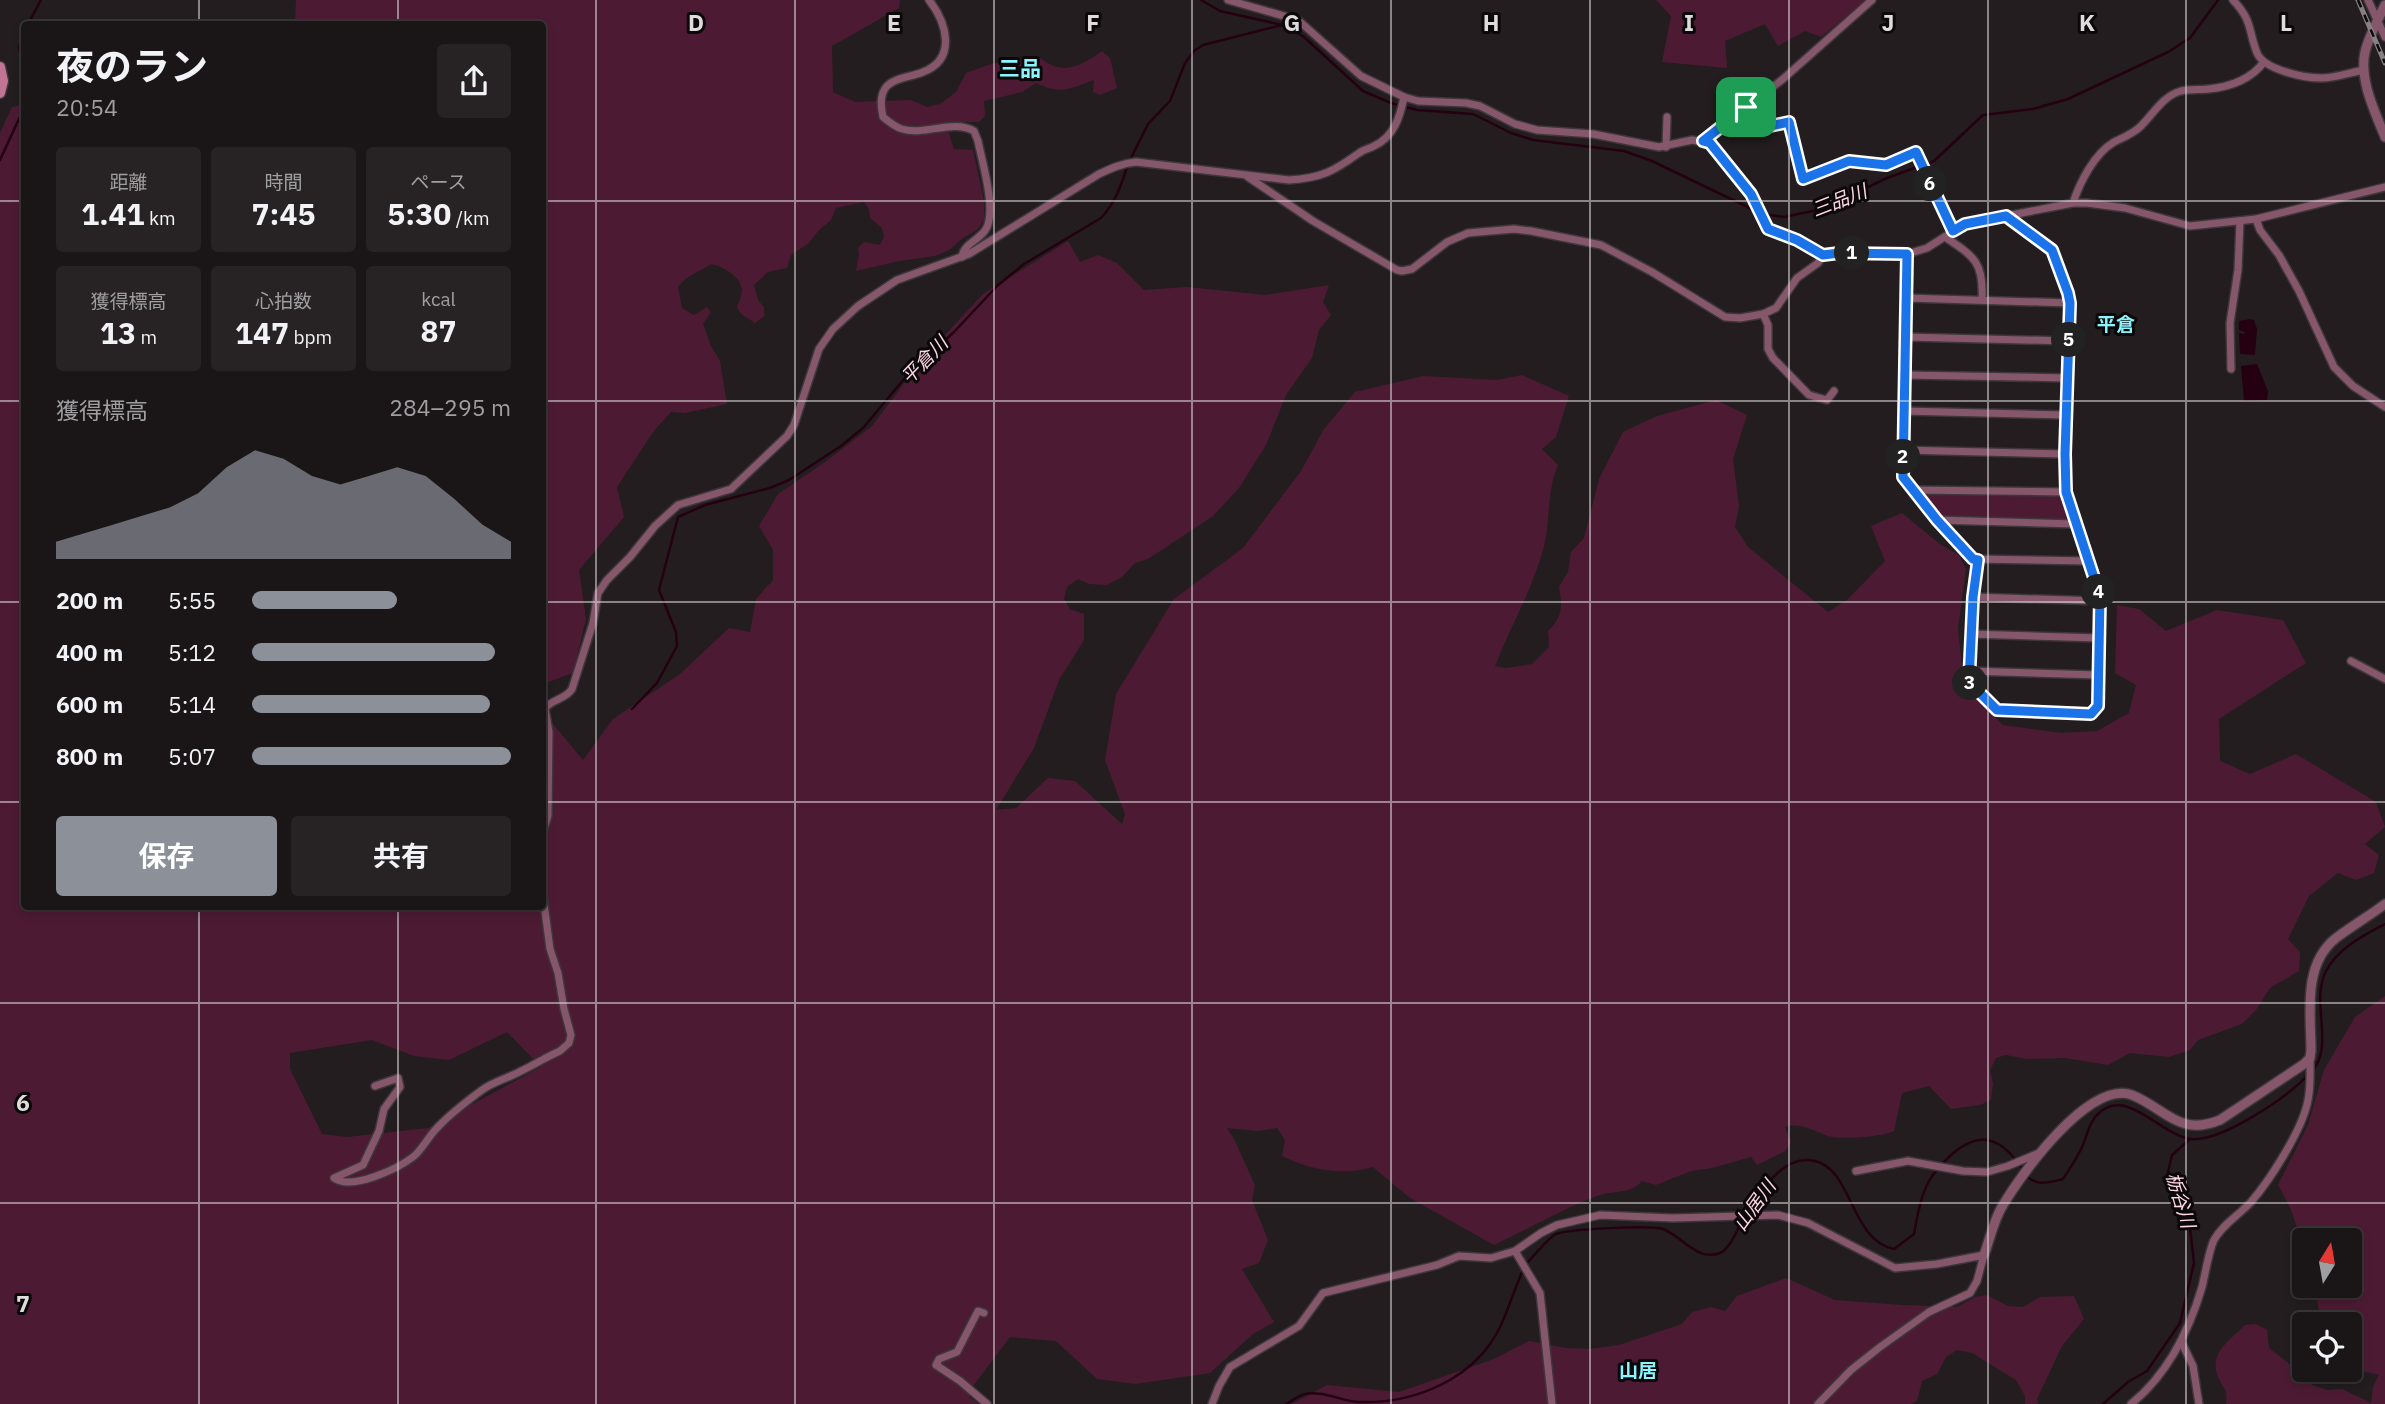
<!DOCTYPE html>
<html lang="ja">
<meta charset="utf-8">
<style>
body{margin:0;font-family:"IBM Plex Sans","Noto Sans JP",sans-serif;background:#272324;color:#f1f3f6;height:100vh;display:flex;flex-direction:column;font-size:26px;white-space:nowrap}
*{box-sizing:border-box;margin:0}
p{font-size:23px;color:#9f9fa1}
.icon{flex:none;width:38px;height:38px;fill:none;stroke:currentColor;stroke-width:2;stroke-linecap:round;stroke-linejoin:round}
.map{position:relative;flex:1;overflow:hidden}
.drawer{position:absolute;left:21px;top:21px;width:525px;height:889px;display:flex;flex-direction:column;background:#1a1617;border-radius:7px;box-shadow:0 4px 10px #0003,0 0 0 2px #383536}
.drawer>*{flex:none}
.needle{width:46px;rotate:11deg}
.tools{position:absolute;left:2292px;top:1228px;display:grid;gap:14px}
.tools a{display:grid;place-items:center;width:70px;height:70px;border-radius:7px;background:#1a1617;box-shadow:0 4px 10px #0003,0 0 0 2px #383536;font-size:35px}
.pin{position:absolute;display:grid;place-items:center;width:60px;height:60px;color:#fff;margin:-30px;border-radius:14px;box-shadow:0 4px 10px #0006}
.km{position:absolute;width:35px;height:35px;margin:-18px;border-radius:50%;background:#222;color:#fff;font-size:19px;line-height:35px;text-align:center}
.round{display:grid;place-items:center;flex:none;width:74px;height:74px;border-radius:7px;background:#272324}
.headline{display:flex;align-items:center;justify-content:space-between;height:119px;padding:0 35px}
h1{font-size:38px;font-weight:700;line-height:52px}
.figures{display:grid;grid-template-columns:repeat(3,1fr);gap:10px;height:119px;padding:7px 35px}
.figures div{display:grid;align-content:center;border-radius:7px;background:#272324;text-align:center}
.figures b{font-size:30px;font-weight:700}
.figures small{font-size:19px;font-weight:400}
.figures p{font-size:19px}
.chart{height:196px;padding:14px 35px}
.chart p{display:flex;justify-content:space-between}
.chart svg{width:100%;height:126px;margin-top:7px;fill:#8c9099;opacity:.7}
.primary-button{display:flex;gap:14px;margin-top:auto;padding:14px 35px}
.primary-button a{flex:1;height:80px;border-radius:7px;background:#8c9099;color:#fff;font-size:28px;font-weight:700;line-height:80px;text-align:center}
.primary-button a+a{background:#272324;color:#f1f3f6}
ul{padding:0 35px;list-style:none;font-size:23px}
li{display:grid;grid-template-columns:112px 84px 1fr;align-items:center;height:52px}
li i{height:18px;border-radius:9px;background:#8c9099}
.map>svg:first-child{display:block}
.green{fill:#4c1b33;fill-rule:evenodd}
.water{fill:#240011}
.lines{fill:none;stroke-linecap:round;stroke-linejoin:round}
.stream{stroke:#240011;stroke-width:2.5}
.minor-casing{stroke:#3d3739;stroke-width:10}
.tertiary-casing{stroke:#3d3739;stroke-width:12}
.secondary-casing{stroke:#3d3739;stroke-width:13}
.minor{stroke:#86566a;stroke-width:7}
.tertiary{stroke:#86566a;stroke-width:9}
.secondary{stroke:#c17496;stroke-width:10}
.rail-casing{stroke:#868082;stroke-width:5}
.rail{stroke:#0a0809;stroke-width:2.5;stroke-dasharray:8;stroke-linecap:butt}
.route-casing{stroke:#fff;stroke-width:14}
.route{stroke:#1a73e8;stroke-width:9}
.grid{fill:none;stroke:#dfdadc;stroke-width:2;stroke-opacity:0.55}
.labels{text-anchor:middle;stroke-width:6;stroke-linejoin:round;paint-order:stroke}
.water-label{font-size:19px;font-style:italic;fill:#ffd6e6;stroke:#0a0809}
.neighbourhood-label{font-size:19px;font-weight:bold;fill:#8af5fe;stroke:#0a0809}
.quarter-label{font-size:21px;font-weight:bold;fill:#8af5fe;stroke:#0a0809}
.grid-label{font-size:23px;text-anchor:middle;font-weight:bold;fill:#dfdadc;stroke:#0a0809;stroke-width:6;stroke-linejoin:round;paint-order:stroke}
</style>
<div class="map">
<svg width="2385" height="1404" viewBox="0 0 2385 1404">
<rect width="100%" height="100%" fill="#231d1f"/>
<g class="green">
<path d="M 296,0 L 900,0 L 899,8 L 832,46 L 833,92 L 855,102 L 911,100 L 927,107 L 940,104 L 956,92 L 966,73 L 991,64 L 1038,56 C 1062,77 1079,67 1102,51 L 1110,58 L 1117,88 L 1100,95 L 1093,92 L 1094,80 C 1069,89 1061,95 1036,83 L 1022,92 L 984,101 L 985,116 L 979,122 L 945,122 L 954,149 L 973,150 L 984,201 L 984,220 L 977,230 L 963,238 L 949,250 L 935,256 L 899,261 L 856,271 L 859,255 L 858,248 L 864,242 L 880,245 L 884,237 L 882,228 L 870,218 L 869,209 L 864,202 L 836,208 L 831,220 L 819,230 L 809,243 L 791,255 L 787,268 L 768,272 L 754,285 L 758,300 L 764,307 L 764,316 L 755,323 L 741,314 L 737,307 C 739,302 742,295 742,290 C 741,276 722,266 711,264 C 698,273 688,274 678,287 L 682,308 L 694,315 L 707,307 L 711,312 L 703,324 L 711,346 L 720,361 L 727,404 L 685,413 L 671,412 L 653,432 L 617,487 L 624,517 L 579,570 L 586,619 L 573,673 L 548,682 L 542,681 L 542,24 L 295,24 Z"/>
<polygon points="1656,0 1866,0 1821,37 1805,31 1778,46 1765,24 1725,41 1727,68 1662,62 1671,16"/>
<path d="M 24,105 L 24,906 L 542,906 L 543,718 L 552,723 L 583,760 L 613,719 L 680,674 L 729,628 L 750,632 L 756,599 L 773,580 L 773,550 L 759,526 L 778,494 L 825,462 L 872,426 L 921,361 L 983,294 L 1068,241 L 1080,262 L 1098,255 L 1117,263 L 1144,290 L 1187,287 L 1265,295 L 1329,285 L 1323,302 L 1331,315 L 1319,330 L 1312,358 L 1286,395 L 1266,445 L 1239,488 L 1213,516 L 1148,559 L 1135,563 L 1122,577 L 1107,585 L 1089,584 L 1078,579 L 1067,587 L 1064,599 L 1070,609 L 1084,614 L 1084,640 L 1059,680 L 1034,748 L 996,810 L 1016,808 L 1048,778 L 1075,781 L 1122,824 L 1125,814 L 1105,760 L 1116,694 L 1174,599 L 1243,548 L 1301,471 L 1324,429 L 1355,392 L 1423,376 L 1497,380 L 1522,375 L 1569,396 L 1556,437 L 1542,449 L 1558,465 C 1546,493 1551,522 1543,550 C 1532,590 1510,627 1495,666 L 1506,668 L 1532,664 L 1549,647 L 1548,631 C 1562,618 1563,606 1559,587 L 1568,572 L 1571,552 L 1584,538 L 1599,479 L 1623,432 L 1657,416 L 1716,400 L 1747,415 L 1733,459 L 1739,506 L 1735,527 L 1748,547 L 1828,612 L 1847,600 L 1885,561 L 1871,526 L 1902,513 L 1941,545 L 1959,555 L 1966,569 L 1958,628 L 1964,686 L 2003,725 L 2061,733 L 2097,731 L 2129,713 L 2136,685 L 2115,673 L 2117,605 L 2139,609 L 2166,631 L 2217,610 L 2283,620 L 2306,663 L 2219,719 L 2220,761 L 2250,774 L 2296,754 L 2376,802 L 2385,827 L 2365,844 L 2379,855 L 2374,873 L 2356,880 L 2338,873 L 2309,896 L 2288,939 L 2300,952 L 2299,971 L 2270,988 L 2256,1010 L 2242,1024 L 2198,1040 L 2190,1050 L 2169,1057 L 2130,1053 L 2108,1065 L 2065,1058 L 2027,1059 L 2006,1055 L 1996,1058 L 1990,1070 L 1993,1084 L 1991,1100 L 1980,1105 L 1951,1109 L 1929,1086 L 1902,1093 L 1894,1131 C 1881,1137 1842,1140 1828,1136 C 1815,1131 1799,1122 1785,1127 L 1791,1142 L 1785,1151 L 1757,1165 L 1751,1157 L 1712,1168 L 1691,1171 L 1656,1185 L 1642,1181 C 1630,1195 1612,1190 1597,1196 C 1562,1209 1528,1229 1494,1245 L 1410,1198 L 1373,1167 C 1342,1176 1311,1170 1282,1156 L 1285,1140 L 1277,1128 L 1258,1131 L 1227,1128 L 1234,1139 L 1255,1185 L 1252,1200 L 1268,1240 L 1259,1263 L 1242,1269 L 1274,1322 L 1253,1334 L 1210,1373 L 1135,1384 L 1097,1379 L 1056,1341 L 1010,1337 L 973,1386 L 969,1397 L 979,1404 L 0,1404 L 0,133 L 12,107 ZM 507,1032 L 541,1067 L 428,1128 L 347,1137 L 322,1134 L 290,1069 L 290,1053 L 372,1040 L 414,1056 L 449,1060 Z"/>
<polygon points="1925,492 2060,496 2062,497 2070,517 2066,520 1942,517 1924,497"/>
<path d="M 2385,996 L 2385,1404 L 2226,1404 C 2228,1389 2224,1390 2218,1377 C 2208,1352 2231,1340 2245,1325 L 2256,1324 L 2267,1330 L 2269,1348 L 2301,1373 L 2312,1385 L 2327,1390 L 2342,1389 L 2371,1403 L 2373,1387 L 2379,1375 L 2350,1368 L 2350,1325 L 2321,1325 L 2317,1299 L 2300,1294 L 2293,1276 L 2300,1236 L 2290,1207 L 2278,1185 L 2308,1125 L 2324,1070 L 2355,1017 ZM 2305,1241 L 2350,1241 L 2350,1286 L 2305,1286 Z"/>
<polygon points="1786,1278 1835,1300 1902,1305 1957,1307 1975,1297 1987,1295 2008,1306 2023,1307 2040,1297 2074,1296 2084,1319 2062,1346 2037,1399 2038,1404 2025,1404 2025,1396 2016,1380 1972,1353 1957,1350 1946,1357 1937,1374 1922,1381 1917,1401 1911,1404 1292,1404 1327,1385 1399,1392 1494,1359 1529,1341 1566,1348 1589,1349 1619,1345 1682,1324 1692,1312 1711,1307 1725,1311 1737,1296"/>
</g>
<g class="water">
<polygon points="2250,319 2254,320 2257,329 2255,355 2240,354 2239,333 2244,334 2245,332 2239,330 2239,321"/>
<polygon points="2257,364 2268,391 2267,400 2244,401 2241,366"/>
</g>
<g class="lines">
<g class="stream">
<polyline points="1201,0 1220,11 1287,26 1304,37 1363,91 1391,103 1417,110 1473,114 1511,133 1533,140 1624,151 1652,161 1758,212"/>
<polyline points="28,24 41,0"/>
<polyline points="24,32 19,47 24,73"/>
<polyline points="0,160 24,108"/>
<polyline points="1130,160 1148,124 1170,101 1185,63 1194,51 1203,45 1282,25"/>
<polyline points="1764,214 1784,217 1822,209 1887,178 1934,161 1983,115 2033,109 2068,99 2168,52 2190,38 2218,0"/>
<path d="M 632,709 L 657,683 L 677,646 L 676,632 L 659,590 L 678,517 L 705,505 L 770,488 L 789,480 L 841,446 L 863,428 L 909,373 L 954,332 L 997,286 L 1024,264 L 1101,218 C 1115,203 1121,186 1127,167"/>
<path d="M 2312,1071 C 2335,1046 2310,1002 2326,971 C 2338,948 2363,936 2385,924"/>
<path d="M 2027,1176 C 2037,1187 2050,1182 2063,1179 C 2069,1170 2075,1161 2080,1151 C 2087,1139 2088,1122 2099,1113 C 2128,1087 2160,1135 2191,1139 C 2221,1142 2286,1098 2307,1076"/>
<path d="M 1526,1264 C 1533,1257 1548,1238 1556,1234 C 1569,1229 1651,1225 1663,1229 C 1682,1236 1697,1262 1720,1253 C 1729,1249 1735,1235 1739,1227 C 1754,1203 1779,1152 1815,1161 C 1853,1170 1850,1240 1894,1249 L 1914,1234 C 1917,1218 1919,1202 1926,1187 C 1931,1175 1940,1166 1949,1157 C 1980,1128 2002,1138 2023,1170"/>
<path d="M 1286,1404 C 1292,1401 1299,1395 1305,1394 C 1319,1390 1343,1401 1358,1402 C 1415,1404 1476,1379 1501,1325 C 1509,1307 1515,1288 1523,1270"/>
<polyline points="2103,1404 2128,1382 2147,1371 2180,1323 2194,1263 2190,1228 2168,1172 2172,1155 2190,1139"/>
</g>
<g class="minor-casing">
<g id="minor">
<path d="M 929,0 C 947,23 957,59 923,72 C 912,77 896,77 887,86 C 879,95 881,107 883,117 C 889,122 895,127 902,129 C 925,136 952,119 974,131 L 978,141 C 982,162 997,210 986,229 C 980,240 964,243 962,257"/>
<polyline points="1228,0 1298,20 1361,76 1404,97 1418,101 1466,103 1480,106 1515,124 1537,130 1593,134 1659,147 1692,140 1710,143 1751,194 1768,229 1797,240 1823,255 1839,253 1907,254 1927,248 1965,224 2073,203 2087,203 2125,208 2190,226 2256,219 2385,187"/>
<path d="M 2233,0 C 2253,21 2248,30 2257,53 C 2264,70 2305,78 2321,78 C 2335,78 2349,73 2363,70"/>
<polyline points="2368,0 2385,37"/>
<polyline points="1746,107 1761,128 1789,122 1803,179 1849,161 1886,165 1916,152 1953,231"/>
<polyline points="1703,141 1783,79 1872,0"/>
<polyline points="1666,147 1667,117"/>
<polyline points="1248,177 1313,221 1397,270 1402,271 1412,269 1447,242 1468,233 1514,229 1531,231 1601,245 1652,272 1725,317 1740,318 1763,314 1776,308 1797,278 1818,263 1823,255"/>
<path d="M 2073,203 C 2080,182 2094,154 2114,142 C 2124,137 2133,134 2141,126 C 2154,113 2163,96 2181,91 C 2190,89 2200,90 2208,89 C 2230,87 2251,79 2264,62"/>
<polyline points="2256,219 2260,230 2279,255 2299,291 2334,367 2353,386 2385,407"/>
<path d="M 1945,237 C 1975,257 1984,263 1982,300"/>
<polyline points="1907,254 1903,477 1937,520 1973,559 2089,561"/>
<polyline points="1907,298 2070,303"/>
<polyline points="1763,314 1768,325 1768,349 1773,358 1809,395 1827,400 1834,391"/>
<polyline points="1905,337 2069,341"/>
<polyline points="2231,369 2230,323 2238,270 2240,221"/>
<polyline points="1905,375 2068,378"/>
<polyline points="1903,411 2067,415"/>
<polyline points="1902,450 2065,454"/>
<polyline points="1913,490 2066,492"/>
<polyline points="1937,520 2076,524"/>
<polyline points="1978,560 1973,597 1969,682 1997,711 2091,714 2098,707 2100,596 2066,492 2065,454 2070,303 2052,250 2006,216"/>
<polyline points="1973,597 2100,601"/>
<polyline points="1971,634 2099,638"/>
<polyline points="2351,661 2385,679"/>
<polyline points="1969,671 2098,675"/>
<path d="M 375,1086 L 398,1078 L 400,1087 L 384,1109 L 379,1131 L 363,1165 L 334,1178 C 351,1191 397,1169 413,1157 C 422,1150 428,1137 437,1128 C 450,1114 467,1101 482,1090 C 494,1081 509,1078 521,1071 C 534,1065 546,1057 560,1051 L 569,1043 L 571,1035 L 564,1009 L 558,973 L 550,949 L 543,896 L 543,832 L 548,816 L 549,732 L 545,708 C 553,699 566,699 572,689 L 593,623 L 598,593 L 607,580 L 630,557 L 655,526 L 678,505 L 731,489 L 787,436 L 794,425 L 819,349 L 833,329 L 858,306 L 897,280 L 969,254 L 1099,174 C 1112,168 1123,163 1136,162 L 1289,180 C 1322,178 1334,171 1359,153 C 1364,149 1369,149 1374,146 C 1394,137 1400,117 1404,97"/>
<polyline points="1856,1171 1908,1161 1963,1171 1987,1172 2008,1166 2039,1153"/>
<polyline points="1515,1251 1540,1293 1552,1404"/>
<polyline points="984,1313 978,1311 957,1352 939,1359 936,1365 960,1381 987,1404"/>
<polyline points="2181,1341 2193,1366 2199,1404"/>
<polyline points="1212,1404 1219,1386 1230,1367 1299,1326 1323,1293 1437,1265 1459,1256 1491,1258 1515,1251 1541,1233 1557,1225 1600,1215 1673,1218 1778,1215 1808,1223 1895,1268 1937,1264 1984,1255 1977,1281 1970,1293 1929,1312 1880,1347 1851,1370 1818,1404"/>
<path d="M 2131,1404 C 2167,1375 2189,1331 2202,1287 C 2205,1275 2209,1250 2214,1240 C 2222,1225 2239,1215 2251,1202 C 2270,1180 2303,1129 2308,1100 C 2311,1086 2310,1072 2310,1058"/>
</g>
</g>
<g class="tertiary-casing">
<g id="tertiary">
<path d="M 2385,5 C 2378,20 2369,36 2365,52 C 2359,80 2375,112 2385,137"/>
<path d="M 1984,1255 C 1990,1239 1994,1219 2003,1205 C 2022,1173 2089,1080 2132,1095 C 2165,1108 2178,1137 2220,1120 L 2304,1064 L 2310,1058 L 2311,1051 C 2311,1014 2302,965 2336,938 C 2352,926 2369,916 2385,904"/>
</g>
</g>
<g class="secondary-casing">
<polyline id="secondary" points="0,67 3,81 0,93"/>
</g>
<use href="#minor" class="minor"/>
<use href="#tertiary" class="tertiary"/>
<use href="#secondary" class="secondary"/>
<g class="rail-casing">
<polyline id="rail" points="2358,0 2385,63"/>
</g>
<use href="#rail" class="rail"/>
</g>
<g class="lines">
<g class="route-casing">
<polygon id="route" points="1746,107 1761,128 1789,122 1803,179 1849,161 1886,165 1916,152 1953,231 1965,224 2006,216 2052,250 2068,293 2070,303 2065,454 2066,492 2100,596 2098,706 2091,714 1997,710 1969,682 1973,597 1978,560 1973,559 1937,520 1903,477 1907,254 1839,253 1823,255 1797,240 1768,229 1751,194 1710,143 1703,141"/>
</g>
<use href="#route" class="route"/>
</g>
<path class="grid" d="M 199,0 L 199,24M 398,0 L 398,24M 596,0 L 596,1404M 795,0 L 795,1404M 994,0 L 994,1404M 1192,0 L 1192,1404M 1391,0 L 1391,1404M 1590,0 L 1590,1404M 1789,0 L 1789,1404M 1988,0 L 1988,1404M 2186,0 L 2186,1404M 0,201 L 24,201M 542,201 L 2385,201M 0,401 L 24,401M 542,401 L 2385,401M 0,602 L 24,602M 542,602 L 2385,602M 0,802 L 24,802M 542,802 L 2385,802M 199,906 L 199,1404M 398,906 L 398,1404M 0,1003 L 2385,1003M 0,1203 L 2385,1203"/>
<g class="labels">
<g class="water-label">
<text transform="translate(1839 200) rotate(-21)" y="7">三品川</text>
<text transform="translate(924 360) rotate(-46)" y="7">平倉川</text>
<text transform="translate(2181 1200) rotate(73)" y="7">栃谷川</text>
<text transform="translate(1754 1205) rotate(-54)" y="7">山居川</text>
</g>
<g class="neighbourhood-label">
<text x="2116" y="331">平倉</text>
<text x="1638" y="1377">山居</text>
</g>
<g class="quarter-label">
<text x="1020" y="76">三品</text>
</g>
</g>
<g class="grid-label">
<text x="696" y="31">D</text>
<text x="894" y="31">E</text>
<text x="1093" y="31">F</text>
<text x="1292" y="31">G</text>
<text x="1491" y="31">H</text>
<text x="1689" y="31">I</text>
<text x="1888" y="31">J</text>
<text x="2087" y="31">K</text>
<text x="2286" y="31">L</text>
<text x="23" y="1111">6</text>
<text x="23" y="1312">7</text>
</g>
</svg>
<div class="tools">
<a><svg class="needle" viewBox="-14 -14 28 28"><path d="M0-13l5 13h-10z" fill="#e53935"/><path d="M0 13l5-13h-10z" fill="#9f9fa1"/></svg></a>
<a><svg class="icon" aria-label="locate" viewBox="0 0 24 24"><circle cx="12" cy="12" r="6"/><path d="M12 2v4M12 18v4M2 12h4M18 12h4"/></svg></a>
</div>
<div class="pin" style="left:1746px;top:107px;background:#1e9e55"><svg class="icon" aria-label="arrive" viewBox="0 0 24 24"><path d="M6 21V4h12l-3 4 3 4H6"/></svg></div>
<b class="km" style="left:1852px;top:253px">1</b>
<b class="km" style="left:1903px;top:457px">2</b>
<b class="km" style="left:1970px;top:683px">3</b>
<b class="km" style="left:2099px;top:592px">4</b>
<b class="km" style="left:2069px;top:340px">5</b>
<b class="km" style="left:1930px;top:184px">6</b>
<section class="drawer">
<div class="headline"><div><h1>夜のラン</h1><p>20:54</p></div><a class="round"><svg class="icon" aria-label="share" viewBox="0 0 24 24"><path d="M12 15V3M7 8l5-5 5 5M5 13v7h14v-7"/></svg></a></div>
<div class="figures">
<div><p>距離</p><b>1.41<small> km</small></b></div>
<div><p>時間</p><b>7:45</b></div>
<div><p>ペース</p><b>5:30<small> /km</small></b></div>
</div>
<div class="figures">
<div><p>獲得標高</p><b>13<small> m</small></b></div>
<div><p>心拍数</p><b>147<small> bpm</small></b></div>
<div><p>kcal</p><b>87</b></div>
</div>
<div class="chart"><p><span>獲得標高</span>284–295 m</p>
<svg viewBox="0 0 160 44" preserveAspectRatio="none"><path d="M0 44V38L10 35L20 32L30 29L40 26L50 21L60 12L70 6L80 9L90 15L100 18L110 15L120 12L130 15L140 23L150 32L160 38V44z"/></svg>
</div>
<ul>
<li><b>200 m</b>5:55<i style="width:56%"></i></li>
<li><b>400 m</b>5:12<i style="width:94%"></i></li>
<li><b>600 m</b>5:14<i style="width:92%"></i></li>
<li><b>800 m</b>5:07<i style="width:100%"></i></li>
</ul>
<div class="primary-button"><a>保存</a><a>共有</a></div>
</section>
</div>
